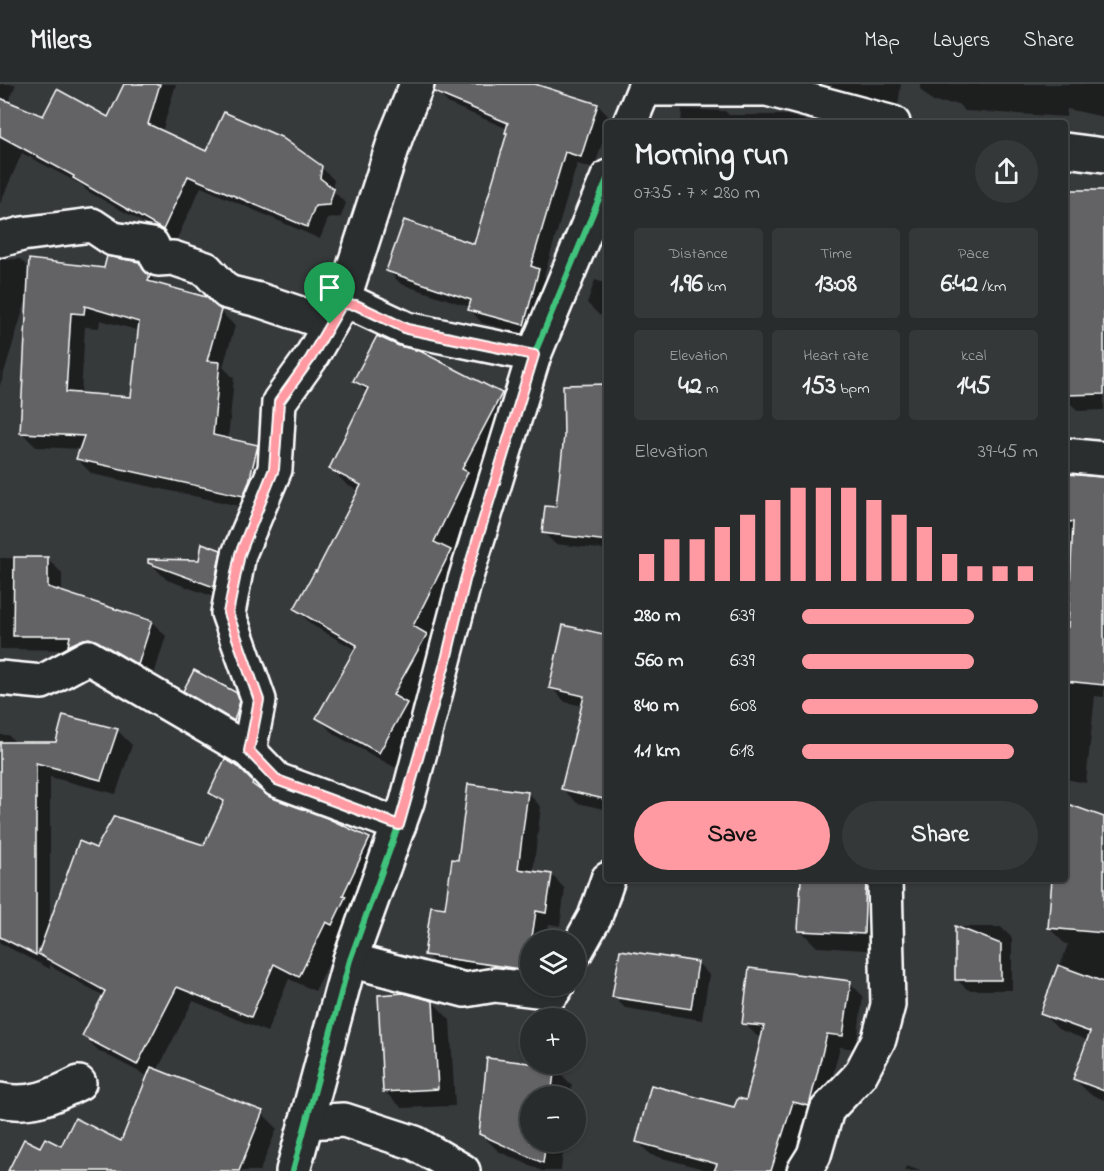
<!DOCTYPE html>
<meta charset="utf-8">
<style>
body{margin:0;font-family:"Indie Flower",sans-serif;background:#353838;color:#f1f3f6;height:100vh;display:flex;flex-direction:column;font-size:22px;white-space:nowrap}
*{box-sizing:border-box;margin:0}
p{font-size:20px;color:#a5a7a9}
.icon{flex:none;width:33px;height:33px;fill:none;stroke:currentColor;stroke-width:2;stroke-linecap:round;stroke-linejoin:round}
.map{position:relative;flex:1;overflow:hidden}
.drawer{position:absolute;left:604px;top:36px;width:464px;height:762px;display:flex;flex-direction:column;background:#292c2c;border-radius:6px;box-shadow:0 2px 4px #0004,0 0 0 2px #454848}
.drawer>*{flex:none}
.fabs{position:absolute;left:520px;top:846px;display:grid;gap:12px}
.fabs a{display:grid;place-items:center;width:66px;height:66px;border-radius:50%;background:#292c2c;box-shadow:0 2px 4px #0004,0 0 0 2px #454848;font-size:30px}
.pin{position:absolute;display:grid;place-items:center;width:51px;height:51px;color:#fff;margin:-62px -26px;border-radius:50% 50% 50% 0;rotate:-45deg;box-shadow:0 0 6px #0007}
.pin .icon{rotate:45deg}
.round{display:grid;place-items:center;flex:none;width:63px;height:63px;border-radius:32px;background:#353838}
.overview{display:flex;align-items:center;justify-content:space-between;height:102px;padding:0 30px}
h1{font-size:33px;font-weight:700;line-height:45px}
.figures{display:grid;grid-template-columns:repeat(3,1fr);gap:9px;height:102px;padding:6px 30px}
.figures div{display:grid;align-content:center;border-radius:6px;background:#353838;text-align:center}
.figures b{font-size:26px;font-weight:700}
.figures small{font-size:16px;font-weight:400}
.figures p{font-size:16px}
.chart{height:168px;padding:12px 30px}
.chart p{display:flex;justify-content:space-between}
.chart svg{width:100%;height:108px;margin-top:6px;stroke:#ff9aa2;stroke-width:6}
.action{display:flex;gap:12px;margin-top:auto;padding:12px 30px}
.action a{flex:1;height:69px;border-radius:36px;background:#ff9aa2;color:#111;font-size:24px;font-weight:700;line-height:69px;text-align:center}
.action a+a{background:#353838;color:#f1f3f6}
ul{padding:0 30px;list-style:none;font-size:20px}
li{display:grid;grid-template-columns:96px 72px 1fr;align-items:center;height:45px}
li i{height:15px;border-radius:8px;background:#ff9aa2}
header{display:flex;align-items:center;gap:36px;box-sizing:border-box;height:84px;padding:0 30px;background:#292c2c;border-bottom:2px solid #454848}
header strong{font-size:28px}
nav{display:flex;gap:33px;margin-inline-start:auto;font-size:21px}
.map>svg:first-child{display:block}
.shadow{fill:#0007;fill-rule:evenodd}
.building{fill:#636465;stroke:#fff;stroke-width:1.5;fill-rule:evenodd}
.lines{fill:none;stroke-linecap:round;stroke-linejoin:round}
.street-casing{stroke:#fff;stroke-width:38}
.street{stroke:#2a2d2e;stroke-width:33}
.cycleway-casing{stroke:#2a2d2e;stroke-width:10}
.cycleway{stroke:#40c37c;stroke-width:6}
.route-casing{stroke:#fff;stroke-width:12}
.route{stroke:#ff9aa2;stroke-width:8}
</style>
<header>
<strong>Milers</strong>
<nav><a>Map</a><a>Layers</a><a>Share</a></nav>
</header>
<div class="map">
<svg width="1104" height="1087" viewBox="0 0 1104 1087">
<rect width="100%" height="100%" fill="#373a3b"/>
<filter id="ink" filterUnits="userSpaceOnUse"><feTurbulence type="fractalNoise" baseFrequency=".0167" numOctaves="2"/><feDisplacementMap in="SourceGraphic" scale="12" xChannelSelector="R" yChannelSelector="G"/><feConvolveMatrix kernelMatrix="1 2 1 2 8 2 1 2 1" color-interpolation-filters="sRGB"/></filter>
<g filter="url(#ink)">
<g class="shadow">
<polygon points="0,0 16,0 8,19 44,33 108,35 125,0 176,0 162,48 207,69 321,83 334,96 332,106 346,119 341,133 328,135 320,155 201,103 176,157 87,107 82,101 22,69 0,120"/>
<polygon points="437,0 530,0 598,21 610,34 594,85 577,80 544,192 551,199 536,253 482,239 470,226 470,223 401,200 388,187 475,161 508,50 508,45 449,20 436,7"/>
<polygon points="799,0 901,0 897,29"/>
<polygon points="920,0 1104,0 1104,33 1067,25 1066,33 965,27 958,20 933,18 920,5"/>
<polygon points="682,25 725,27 729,31 787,31 815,39 681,39"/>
<polygon points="1065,107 1104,108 1104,326 1078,327 1065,314"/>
<path d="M 20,175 L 30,185 L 105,185 L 138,179 L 159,202 L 220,227 L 235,242 L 223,283 L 234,294 L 228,356 L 257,362 L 272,377 L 258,426 L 92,390 L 77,375 L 81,365 L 36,363 L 21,348 L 28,210 L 0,302 L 0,176 ZM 100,236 L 140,247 L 133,314 L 81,310 L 85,243 L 99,244 Z"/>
<polygon points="595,196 608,200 608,234 599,231 587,219"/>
<polygon points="355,297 501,310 517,326 484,405 453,470 466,484 430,555 442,568 411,624 423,637 396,684 335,651 318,634 356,566 312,541 296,525 359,407 347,401 331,385 368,309"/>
<polygon points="608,302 608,466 555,460 544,449 557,425"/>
<polygon points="1065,392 1104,395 1104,613 1095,612 1086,699 1065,695"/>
<polygon points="220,468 237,485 231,519 167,496 149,478 200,477"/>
<polygon points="0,474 48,475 62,489 62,509 152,538 166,552 153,594 73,566 0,565"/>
<polygon points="608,553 608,726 577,719 562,704 583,622 565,618 551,603"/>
<polygon points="184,606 236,610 248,622 246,647 196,618"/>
<polygon points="117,646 132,661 116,710 50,693 50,839 96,766 205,763 224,722 211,709 236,683 269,715 369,755 384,771 315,907 289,895 267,948 193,917 157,987 262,1029 277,1044 260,1087 9,1087 41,1065 122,1059 149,993 99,967 84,952 104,912 55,885 50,880 50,885 0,859 0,651 8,651 16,659 57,659"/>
<polygon points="528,709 541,723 533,788 552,791 565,805 560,842 549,840 547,856 531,856 531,898 440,884 426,871 446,826"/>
<polygon points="1065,720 1104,734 1104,1016 1090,1010 1074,995 1089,957 1058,945 1042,929 1068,860 1065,860 1049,844 1053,795 1065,795"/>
<polygon points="802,795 884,795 881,867 817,863 800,846"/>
<polygon points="956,843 1001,843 1012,854 1012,906 968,906 956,895"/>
<polygon points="698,879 709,891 702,936 625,924 614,913"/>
<polygon points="850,899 863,912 856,965 840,963 822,1034 807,1030 788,1087 711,1087 651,1071 637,1057 735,1025 747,1018 763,953 757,952 744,939"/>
<polygon points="433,918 450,936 455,1022 402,1024 384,1007"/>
<polygon points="555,984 572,1001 570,1012 531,1012 531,1058 564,1058 561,1087 542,1087 498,1067 481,1050"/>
<polygon points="906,1082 921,1087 904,1087"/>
</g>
<g class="building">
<polygon points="124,0 160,0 148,40 206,67 224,28 281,53 322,82 320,94 334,105 329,121 315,122 307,143 188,92 163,146 73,94 74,92 0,52 0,14 43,32 57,5 108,33"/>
<polygon points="435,0 535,0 598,20 581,73 565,68 531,182 539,185 524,241 468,226 471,216 386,187 404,136 474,160 507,49 505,49 508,39 434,8"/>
<polygon points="1065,106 1104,106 1104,310 1065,311"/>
<path d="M 107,172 L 139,178 L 150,192 L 148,197 L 206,213 L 221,226 L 207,277 L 220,278 L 213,351 L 258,361 L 249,398 L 243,412 L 76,375 L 84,352 L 20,349 L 29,175 L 104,184 ZM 85,222 L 139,238 L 131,313 L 66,308 L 71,229 L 84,230 Z"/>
<polygon points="377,252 399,262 420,267 502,309 462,385 468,388 434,458 451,466 413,542 427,550 393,611 407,619 379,669 316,634 357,561 294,525 315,487 316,488 361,401 329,385 368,304 353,297"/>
<polygon points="608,300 608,457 542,449 545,422 556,423 564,352 563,301"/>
<polygon points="1066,390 1104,393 1104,601 1065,597 1065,543 1068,543 1073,438 1065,437"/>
<polygon points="202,459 221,466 214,503 148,479 148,475 199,476"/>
<polygon points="14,473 48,473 48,503 152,537 138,581 97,557 89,554 79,557 68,562 70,552 13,552"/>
<polygon points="563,541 608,551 608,716 561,705 584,612 549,604"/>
<polygon points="194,586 237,609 240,617 234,637 183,607"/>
<polygon points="63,631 118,645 101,696 36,679 36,871 0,853 0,658 56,658"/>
<polygon points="225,675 237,682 253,698 252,700 270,713 327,734 370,754 343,811 346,812 332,841 326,838 299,893 274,880 251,933 177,903 137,981 82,952 105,907 38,870 79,757 96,764 114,732 204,761 224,717 209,709"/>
<polygon points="468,700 528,708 518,785 552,790 546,829 536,827 527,886 424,871 431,822 445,824 452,775 458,776"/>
<polygon points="1065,719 1104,733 1104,849 1048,844 1052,795 1065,795"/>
<polygon points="801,795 866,795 864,850 798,847"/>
<polygon points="955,842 1001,860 1001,896 955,896"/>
<polygon points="620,866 698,878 691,925 612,913"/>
<polygon points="1058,881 1104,898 1104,1007 1073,995 1090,948 1040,930"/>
<polygon points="749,884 851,897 843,952 827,950 809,1022 793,1018 771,1087 714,1087 717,1080 636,1058 651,1001 734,1023 738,1014 746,1016 764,942 742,940"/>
<polygon points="404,909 433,917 438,1005 383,1008 378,911"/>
<polygon points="487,974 555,982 551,1012 531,1012 531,1058 546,1058 543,1079 479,1050"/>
<polygon points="151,983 263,1027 239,1087 8,1087 24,1055 40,1063 45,1054 61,1062 75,1034 121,1057"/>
</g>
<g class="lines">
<g class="street-casing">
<g id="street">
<polyline points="630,39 644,5 767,5 893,39"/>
<polyline points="1065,66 1104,71"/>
<polyline points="0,156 22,150 92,141 113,155 152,161 158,175 173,174 206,185 227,208 259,216 330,240 342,220 396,52 417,0"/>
<polyline points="342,220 356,221 407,245 534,271"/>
<polyline points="330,240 310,275 279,318 275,385 239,470 228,529 259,616 249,667 277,696 399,741"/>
<polyline points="1065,371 1104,375"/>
<polyline points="0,594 42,598 88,573 249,667"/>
<polyline points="576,867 595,833 608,795"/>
<polyline points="350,876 465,906 495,901 553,908 557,902"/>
<path d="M 0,1016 C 30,1023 53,1012 79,999"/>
<polyline points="306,1038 344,1036 415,1059 463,1087"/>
<polyline points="293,1087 350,876 407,718 465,496 534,271 608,93"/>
<polyline points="804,1087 814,1071 827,1026 860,991 879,955 888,921 885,795"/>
</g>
</g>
<use href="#street" class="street"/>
<g class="cycleway-casing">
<g id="cycleway">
<polyline points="330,240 310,275 279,318 275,385 239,470 228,529 259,616 249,667 277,696 399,741"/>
<polyline points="293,1087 350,876 407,718 465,496 534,271 608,93"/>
</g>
</g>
<use href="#cycleway" class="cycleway"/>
</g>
</g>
<g class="lines" filter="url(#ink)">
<g class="route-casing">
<polygon id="route" points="342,220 356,221 407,245 534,271 465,496 446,576 399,741 277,696 249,667 259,616 228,529 240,470 274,385 279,318 310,275"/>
</g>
<use href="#route" class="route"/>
</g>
</svg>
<div class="fabs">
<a><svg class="icon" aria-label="layers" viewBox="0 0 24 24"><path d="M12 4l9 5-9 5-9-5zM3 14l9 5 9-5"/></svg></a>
<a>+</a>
<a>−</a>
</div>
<div class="pin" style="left:330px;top:240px;background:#1e9e55"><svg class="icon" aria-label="arrive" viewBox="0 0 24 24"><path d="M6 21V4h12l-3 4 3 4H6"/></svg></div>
<section class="drawer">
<div class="overview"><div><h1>Morning run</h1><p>07:35 · 7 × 280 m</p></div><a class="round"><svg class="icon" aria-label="share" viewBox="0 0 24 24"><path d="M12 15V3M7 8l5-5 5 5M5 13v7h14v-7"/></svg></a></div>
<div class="figures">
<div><p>Distance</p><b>1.96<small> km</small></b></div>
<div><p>Time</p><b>13:08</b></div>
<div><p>Pace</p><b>6:42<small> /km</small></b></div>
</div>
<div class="figures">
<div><p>Elevation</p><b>42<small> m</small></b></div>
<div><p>Heart rate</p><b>153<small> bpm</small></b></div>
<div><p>kcal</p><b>145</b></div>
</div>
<div class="chart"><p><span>Elevation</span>39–45 m</p>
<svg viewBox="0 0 160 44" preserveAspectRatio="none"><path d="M5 44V33M15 44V27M25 44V27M35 44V22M45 44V17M55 44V11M65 44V6M75 44V6M85 44V6M95 44V11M105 44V17M115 44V22M125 44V33M135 44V38M145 44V38M155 44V38"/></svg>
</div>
<ul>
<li><b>280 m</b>6:39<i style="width:73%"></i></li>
<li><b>560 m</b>6:39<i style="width:73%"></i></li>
<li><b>840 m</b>6:08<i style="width:100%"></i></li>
<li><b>1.1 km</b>6:18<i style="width:90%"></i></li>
</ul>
<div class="action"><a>Save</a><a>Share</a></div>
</section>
</div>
